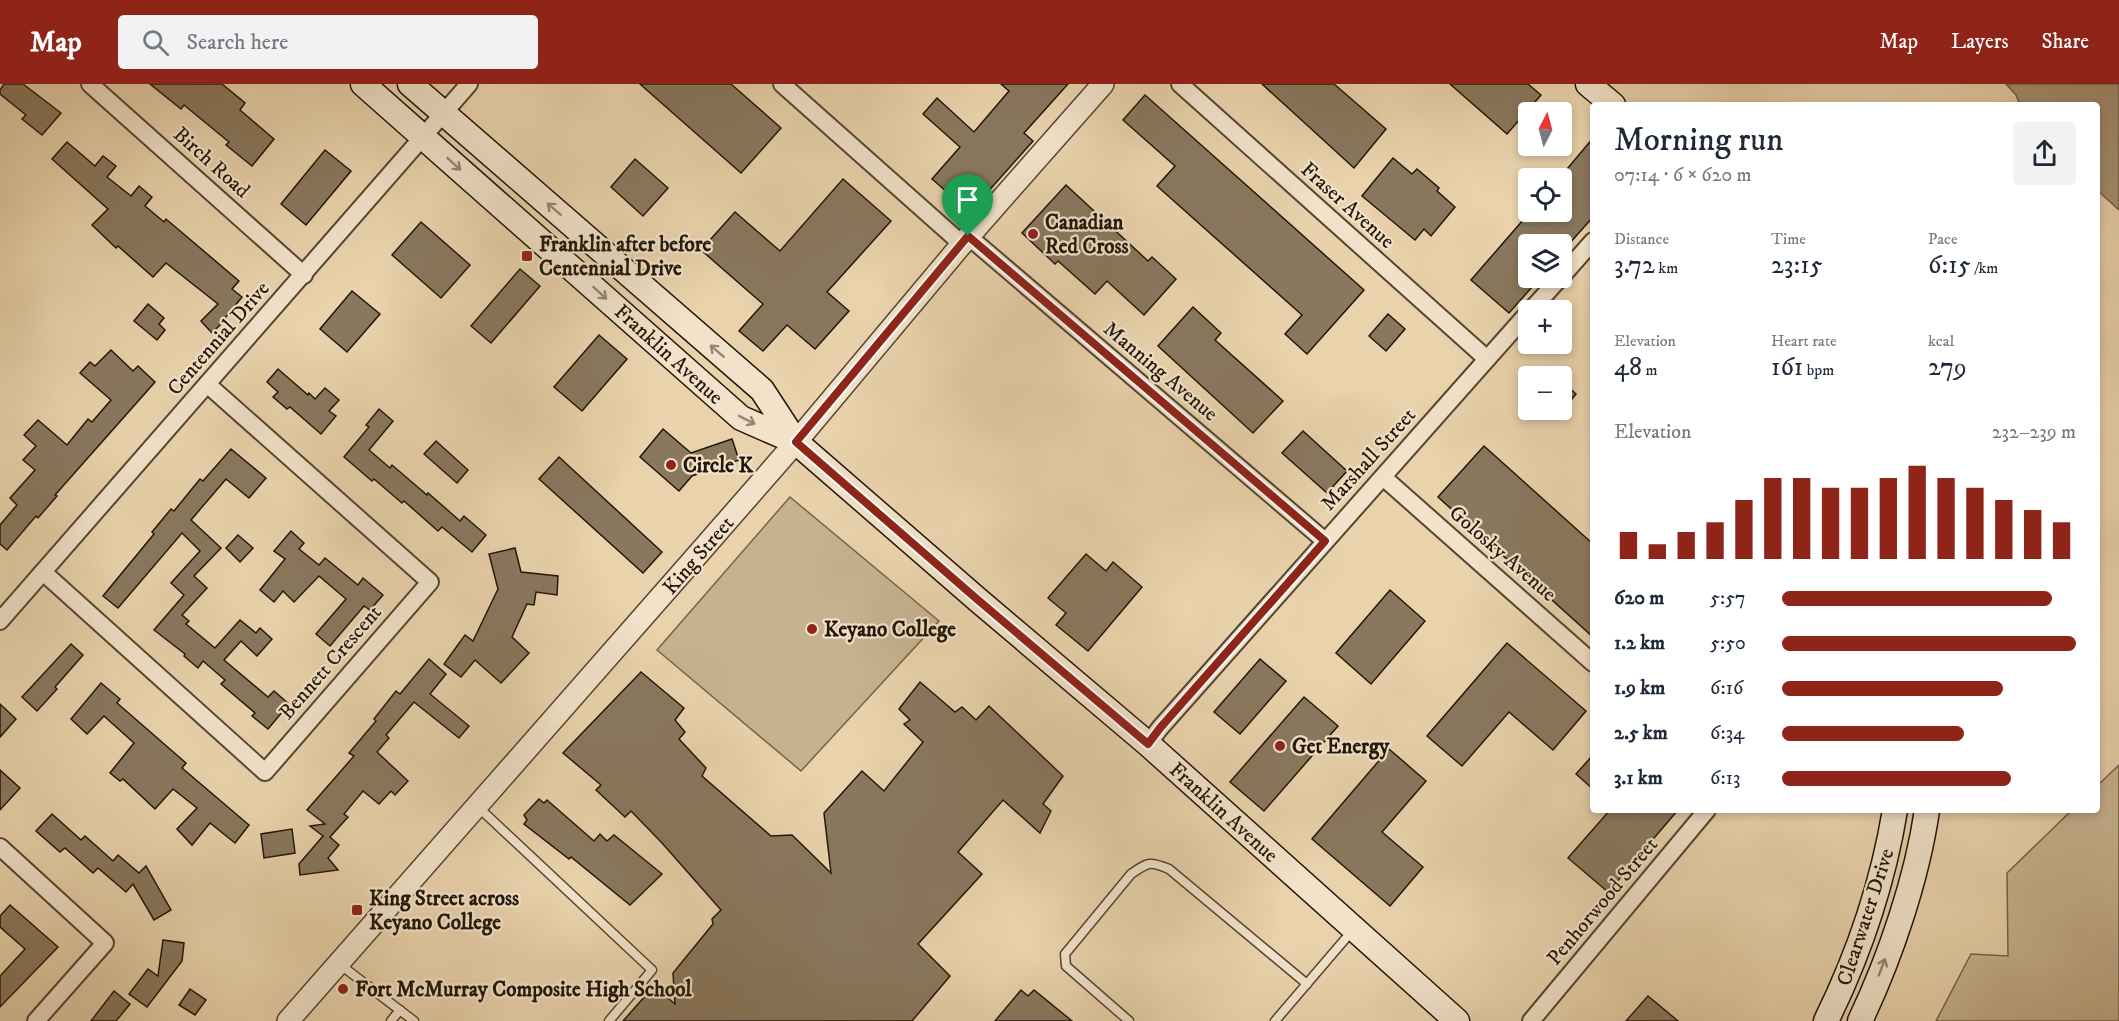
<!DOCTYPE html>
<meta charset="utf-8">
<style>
body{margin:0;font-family:"IM FELL DW Pica",serif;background:#f2f2f3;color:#1f2937;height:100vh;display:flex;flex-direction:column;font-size:22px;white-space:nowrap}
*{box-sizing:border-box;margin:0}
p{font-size:20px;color:#747a83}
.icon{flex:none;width:33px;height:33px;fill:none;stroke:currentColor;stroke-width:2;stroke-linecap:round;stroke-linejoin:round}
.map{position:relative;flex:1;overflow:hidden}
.drawer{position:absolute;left:1590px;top:18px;width:510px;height:711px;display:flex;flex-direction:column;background:#fff;border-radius:6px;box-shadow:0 3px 9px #0003}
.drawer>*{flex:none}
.needle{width:39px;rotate:6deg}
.controls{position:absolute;left:1518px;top:18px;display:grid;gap:12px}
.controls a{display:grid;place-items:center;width:54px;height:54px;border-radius:6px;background:#fff;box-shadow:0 3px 9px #0003;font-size:30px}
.pin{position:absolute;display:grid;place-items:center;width:51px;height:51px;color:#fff;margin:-62px -26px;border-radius:50% 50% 50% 0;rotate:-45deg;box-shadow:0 0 6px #0007}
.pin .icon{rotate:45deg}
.round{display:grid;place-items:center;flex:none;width:63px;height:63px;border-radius:6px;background:#f2f2f3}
.head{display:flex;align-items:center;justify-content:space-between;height:102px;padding:0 24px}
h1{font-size:33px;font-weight:600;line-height:45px}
.figures{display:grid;grid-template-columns:repeat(3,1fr);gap:9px;height:102px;padding:6px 24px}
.figures div{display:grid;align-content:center}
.figures b{font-size:26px;font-weight:600}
.figures small{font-size:16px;font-weight:400}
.figures p{font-size:16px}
.chart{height:168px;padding:12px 24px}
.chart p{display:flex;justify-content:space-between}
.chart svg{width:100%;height:108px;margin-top:6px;stroke:#8f2418;stroke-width:6}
ul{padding:0 24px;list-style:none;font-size:20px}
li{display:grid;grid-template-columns:96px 72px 1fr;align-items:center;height:45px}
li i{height:15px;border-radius:8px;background:#8f2418}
header{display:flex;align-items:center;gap:36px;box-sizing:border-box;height:84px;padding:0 30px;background:#8f2418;color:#fff}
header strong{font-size:28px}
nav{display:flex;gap:33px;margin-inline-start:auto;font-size:21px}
.search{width:420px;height:54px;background:#f2f2f3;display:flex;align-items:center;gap:15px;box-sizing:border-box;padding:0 21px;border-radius:6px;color:#747a83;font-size:22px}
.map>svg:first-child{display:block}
.green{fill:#c7b290;stroke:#74644c;stroke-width:1.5}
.water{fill:#a59275;stroke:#71604a;stroke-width:1.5}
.building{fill:#89785e;stroke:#221609;stroke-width:1.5}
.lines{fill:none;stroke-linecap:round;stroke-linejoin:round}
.service-casing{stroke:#544532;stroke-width:11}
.minor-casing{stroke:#544532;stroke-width:20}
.tertiary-casing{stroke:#544532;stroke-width:24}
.secondary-casing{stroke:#221609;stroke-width:27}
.service{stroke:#f1e2c9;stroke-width:8}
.minor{stroke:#f1e2c9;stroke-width:16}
.tertiary{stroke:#f1e2c9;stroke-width:21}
.secondary{stroke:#f1e2c9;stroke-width:24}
.oneway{stroke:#948673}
.route-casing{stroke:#fff;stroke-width:12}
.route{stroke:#8f2418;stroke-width:8}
.poi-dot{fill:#8f2418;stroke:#f1e2c9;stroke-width:2}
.labels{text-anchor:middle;stroke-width:4.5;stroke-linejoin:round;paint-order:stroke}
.street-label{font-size:21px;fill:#221609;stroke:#f1e2c9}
.poi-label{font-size:21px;font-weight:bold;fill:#221609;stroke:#f1e2c9;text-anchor:start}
</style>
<header>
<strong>Map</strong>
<div class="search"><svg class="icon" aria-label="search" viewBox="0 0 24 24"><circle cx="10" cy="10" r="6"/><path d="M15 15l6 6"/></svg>Search here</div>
<nav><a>Map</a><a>Layers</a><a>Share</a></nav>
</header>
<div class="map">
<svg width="2119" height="937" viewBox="0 0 2119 937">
<rect width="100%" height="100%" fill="#e9d2ac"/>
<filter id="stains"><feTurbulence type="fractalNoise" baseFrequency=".00333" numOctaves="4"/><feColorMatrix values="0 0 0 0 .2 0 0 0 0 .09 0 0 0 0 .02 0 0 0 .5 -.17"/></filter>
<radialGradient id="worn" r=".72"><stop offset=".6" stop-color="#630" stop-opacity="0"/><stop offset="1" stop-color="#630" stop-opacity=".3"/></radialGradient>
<g class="green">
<polygon points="790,413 939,537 801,687 657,566"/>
<polygon points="2119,681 2119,937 1936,937 1971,870 2008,872 2007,789 2072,726 2097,726 2097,702"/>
</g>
<polygon class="water" points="2006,0 2119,0 2119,126 2097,106 2097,21 2020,21 2016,11"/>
<g class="building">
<polygon points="4,0 23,0 61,29 42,51 22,35 26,31 0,10 0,6"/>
<polygon points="150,0 222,0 245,19 240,26 274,55 252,82 226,61 229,58 184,21 181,25"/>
<polygon points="640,0 731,0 781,44 741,89"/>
<polygon points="1001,0 1068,0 1024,49 1033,57 970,128 932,95 960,63 923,30 937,14 974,48 1009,7"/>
<polygon points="1262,0 1334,0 1386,45 1354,84"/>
<polygon points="1450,0 1528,0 1541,11 1507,50"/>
<polygon points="1145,11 1364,206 1307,270 1285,250 1302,231 1157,102 1175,82 1123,36"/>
<polygon points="1593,54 1593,133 1569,160 1528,160 1528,194 1540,194 1509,229 1471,196 1530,128 1562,128 1562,91"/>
<polygon points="67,58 95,82 103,72 116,82 107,93 131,112 139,102 152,113 145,122 164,138 166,135 239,197 232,205 242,213 225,234 226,235 212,249 201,237 218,220 166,179 153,193 118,162 116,164 92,141 108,125 52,75"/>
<polygon points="325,66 351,87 306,141 281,120"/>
<polygon points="1393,74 1412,90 1417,85 1439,104 1437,107 1455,123 1431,152 1424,145 1415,156 1362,112"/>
<polygon points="635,75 668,104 643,132 611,103"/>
<polygon points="843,95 891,137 827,208 849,227 815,265 787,241 763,267 739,247 763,220 701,166 735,128 780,167"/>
<polygon points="1066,101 1148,177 1152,173 1176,195 1144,231 1107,197 1095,210 1058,177 1055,180 1022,149"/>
<polygon points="421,138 470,181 441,214 392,171"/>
<polygon points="520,185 540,202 491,259 471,242"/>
<polygon points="352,207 380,230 347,268 320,245"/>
<polygon points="148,220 164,234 159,240 165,246 157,256 134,237"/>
<polygon points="1193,223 1221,249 1215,256 1283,317 1253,349 1158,262"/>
<polygon points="1388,230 1405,245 1386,267 1369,252"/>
<polygon points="599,251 627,275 582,327 554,303"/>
<polygon points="111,266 133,287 138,282 155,298 55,411 57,412 38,434 36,432 7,466 0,460 0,441 17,421 10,414 35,386 23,376 36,362 24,351 38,336 67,361 88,335 92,338 111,316 80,289 90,278 95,282"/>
<polygon points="278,285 308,311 309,309 315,315 325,304 339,316 329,327 336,332 321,350 290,323 287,325 273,313 278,308 267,298"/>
<polygon points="1562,297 1576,310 1562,327"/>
<polygon points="379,325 393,337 369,366 390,384 392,381 427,411 428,409 460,437 464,432 486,451 472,468 442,443 438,447 404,417 402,419 374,395 372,397 344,373 369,343 366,341"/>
<polygon points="663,345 691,369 732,355 739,376 692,392 679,407 640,373"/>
<polygon points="1303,347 1347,387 1327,409 1282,369"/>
<polygon points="436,357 468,386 457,399 424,370"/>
<polygon points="1484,362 1593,460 1593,553 1438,413"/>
<polygon points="231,365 266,394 249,414 226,395 191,436 221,464 194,492 207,504 182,531 189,537 186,540 215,564 240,536 256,549 260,544 272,555 257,572 241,557 224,576 268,613 274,607 289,620 268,645 252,632 255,629 221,600 225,596 203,577 198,584 184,572 185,570 154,546 184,511 171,499 200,467 182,449 118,524 103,512 154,450 152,448 171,425 174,427 200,395 203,397"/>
<polygon points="559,373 662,468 643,489 539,395"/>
<polygon points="291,447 304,459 299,465 319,481 325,474 358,501 363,494 383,511 370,526 364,522 330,562 316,550 346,515 319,492 294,518 283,507 274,518 260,506 285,475 274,467"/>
<polygon points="238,451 253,464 240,478 226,464"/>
<polygon points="515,464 521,488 558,492 557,511 536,508 534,521 527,520 512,553 529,569 501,599 475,576 461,593 444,580 465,551 473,557 498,505 489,470"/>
<polygon points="1086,470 1106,487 1113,478 1142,503 1088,567 1056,541 1066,529 1048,514"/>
<polygon points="1390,506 1425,537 1371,600 1336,569"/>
<polygon points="1507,559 1586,627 1553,666 1509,628 1462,682 1427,652"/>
<polygon points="71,560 83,571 55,603 57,605 37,627 22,613"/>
<polygon points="429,575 446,590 430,610 469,642 459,654 414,618 386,651 389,654 377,668 408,697 395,711 391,707 379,720 363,707 344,730 348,733 330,753 339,761 328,774 338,786 300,791 299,780 323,752 310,742 325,740 307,726 354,672 349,669 376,637 374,635 396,607 400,610"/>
<polygon points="1260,575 1286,597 1240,650 1214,628"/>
<polygon points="641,588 684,624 675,636 685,648 679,655 706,684 702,692 771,752 792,751 831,789 824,729 862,687 884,707 923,658 904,640 910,636 899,625 920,598 955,628 962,623 976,636 989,622 1063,692 1043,720 1051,727 1040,749 1003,716 958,768 982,790 918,860 950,892 912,937 623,937 654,902 675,920 673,889 713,840 712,835 721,826 662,759 631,727 625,733 596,706 601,701 563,669"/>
<polygon points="101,599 120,615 117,619 186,679 182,684 249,741 235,759 210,739 192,761 177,745 197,724 173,705 155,725 123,695 120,697 110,689 134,659 104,632 87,650 71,635"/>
<polygon points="1304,613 1338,642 1264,727 1230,698"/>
<polygon points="0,620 16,635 0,653"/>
<polygon points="1389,665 1426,697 1382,748 1423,783 1390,822 1312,755"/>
<polygon points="1593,671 1593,705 1576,690"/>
<polygon points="0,686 20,704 0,726"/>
<polygon points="539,715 544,719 547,716 594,757 600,750 607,757 614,751 662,790 630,821 571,773 569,775 524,740 527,736 524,731"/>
<polygon points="1610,726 1678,726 1608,808 1568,774"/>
<polygon points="52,730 81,756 85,752 113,777 118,771 139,789 146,782 171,826 154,836 133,800 126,808 98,784 93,789 65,764 60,768 36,747"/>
<polygon points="292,745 295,769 264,774 261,750"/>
<polygon points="10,821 58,863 0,923 0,892 25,865 0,843 0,832"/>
<polygon points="163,856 184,859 182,877 147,923 129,910 148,885 158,892"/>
<polygon points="190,905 206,916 195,931 179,921"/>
<polygon points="1021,906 1028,912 1034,906 1072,937 995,937"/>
<polygon points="114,907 130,920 116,937 91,937"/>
<polygon points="1648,912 1678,937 1626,937"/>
</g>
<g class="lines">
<g class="service-casing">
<g id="service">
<polyline points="477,722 652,886 609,937"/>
<polyline points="338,879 414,937"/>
<polyline points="391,937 400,926"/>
<path d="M 1129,937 L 1066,882 L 1065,870 L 1131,790 C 1148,778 1150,777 1169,785 L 1307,900"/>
<polyline points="1275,937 1352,847"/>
</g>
</g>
<g class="minor-casing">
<g id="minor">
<polyline points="90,0 304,191"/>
<polyline points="782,0 962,160"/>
<polyline points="1180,0 1487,275"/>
<polyline points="968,152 1325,457"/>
<polyline points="1562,192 1593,157"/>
<polyline points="1531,226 1560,194"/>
<polyline points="1383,393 1593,579"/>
<polyline points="43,488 265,688 430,498 207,300"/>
<polyline points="0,537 469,0"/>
<polyline points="1148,660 1160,644 1528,229"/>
<polyline points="0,763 105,859 36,937"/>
<polyline points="1531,937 1707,726"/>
</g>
</g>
<g class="tertiary-casing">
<polyline id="tertiary" points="288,937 693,476 796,358 962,160 1103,0"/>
</g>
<g class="secondary-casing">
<g id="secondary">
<polyline points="363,0 741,334 796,358"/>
<polyline points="410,0 762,306 796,358 978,516 1148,660 1457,937"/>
<polyline points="1588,0 1613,21"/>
<path d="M 1826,937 C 1859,870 1883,799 1895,726"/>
<path d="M 1860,937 C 1890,874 1917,795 1927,726"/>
</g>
</g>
<use href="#service" class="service"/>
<use href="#minor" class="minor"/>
<use href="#tertiary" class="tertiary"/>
<use href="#secondary" class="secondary"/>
</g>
<defs><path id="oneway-shaft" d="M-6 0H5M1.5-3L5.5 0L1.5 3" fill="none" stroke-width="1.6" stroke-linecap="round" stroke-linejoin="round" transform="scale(1.5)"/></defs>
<g class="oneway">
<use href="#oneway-shaft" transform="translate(454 80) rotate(42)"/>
<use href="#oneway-shaft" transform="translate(554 125) rotate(-139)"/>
<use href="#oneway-shaft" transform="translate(600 209) rotate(42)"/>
<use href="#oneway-shaft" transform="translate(717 267) rotate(-139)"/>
<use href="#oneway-shaft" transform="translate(747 336) rotate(27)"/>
<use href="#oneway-shaft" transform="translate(1882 883) rotate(-69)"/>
</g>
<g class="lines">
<g class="route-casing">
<polygon id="route" points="968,152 1325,457 1160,644 1148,660 978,516 796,358"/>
</g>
<use href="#route" class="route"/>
</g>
<g class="poi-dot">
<circle cx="1033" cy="150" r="6"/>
<rect x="521" y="166" width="12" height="12" rx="3"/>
<circle cx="671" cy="381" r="6"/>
<circle cx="812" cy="545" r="6"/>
<circle cx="1280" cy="662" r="6"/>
<rect x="351" y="820" width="12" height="12" rx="3"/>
<circle cx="343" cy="905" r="6"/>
</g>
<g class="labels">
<g class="street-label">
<text transform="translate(212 78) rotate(42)" y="7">Birch Road</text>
<text transform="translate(1348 121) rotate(42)" y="7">Fraser Avenue</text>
<text transform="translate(218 254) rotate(-49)" y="7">Centennial Drive</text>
<text transform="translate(669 270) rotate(42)" y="7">Franklin Avenue</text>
<text transform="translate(1161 287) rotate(40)" y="7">Manning Avenue</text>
<text transform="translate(1368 375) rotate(-48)" y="7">Marshall Street</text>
<text transform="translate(1503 469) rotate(41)" y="7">Golosky Avenue</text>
<text transform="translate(698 471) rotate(-49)" y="7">King Street</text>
<text transform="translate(330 578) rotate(-49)" y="7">Bennett Crescent</text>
<text transform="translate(1224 728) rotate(42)" y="7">Franklin Avenue</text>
<text transform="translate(1602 817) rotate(-50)" y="7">Penhorwood Street</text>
<text transform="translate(1865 833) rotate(-72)" y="7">Clearwater Drive</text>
</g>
<g class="poi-label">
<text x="1045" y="145">Canadian<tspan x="1045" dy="24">Red Cross</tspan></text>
<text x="539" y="167">Franklin after before<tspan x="539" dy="24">Centennial Drive</tspan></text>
<text x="683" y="388">Circle K</text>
<text x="824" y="552">Keyano College</text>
<text x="1292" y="669">Get Energy</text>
<text x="369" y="821">King Street across<tspan x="369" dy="24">Keyano College</tspan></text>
<text x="355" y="912">Fort McMurray Composite High School</text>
</g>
</g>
<rect width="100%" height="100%" filter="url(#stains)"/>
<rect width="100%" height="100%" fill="url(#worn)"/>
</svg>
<div class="controls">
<a><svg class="needle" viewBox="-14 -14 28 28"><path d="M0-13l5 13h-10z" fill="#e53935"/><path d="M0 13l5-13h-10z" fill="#747a83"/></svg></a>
<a><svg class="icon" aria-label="locate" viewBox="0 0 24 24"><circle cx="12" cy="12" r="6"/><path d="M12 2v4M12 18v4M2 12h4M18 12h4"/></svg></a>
<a><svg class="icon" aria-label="layers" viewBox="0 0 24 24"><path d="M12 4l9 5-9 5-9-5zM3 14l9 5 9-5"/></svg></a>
<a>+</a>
<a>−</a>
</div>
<div class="pin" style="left:968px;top:152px;background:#1e9e55"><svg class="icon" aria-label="arrive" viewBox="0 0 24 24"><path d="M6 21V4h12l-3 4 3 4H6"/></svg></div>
<section class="drawer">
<div class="head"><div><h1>Morning run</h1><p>07:14 · 6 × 620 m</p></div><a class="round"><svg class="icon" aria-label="share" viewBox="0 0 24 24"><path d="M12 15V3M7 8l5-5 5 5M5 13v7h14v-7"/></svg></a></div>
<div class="figures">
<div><p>Distance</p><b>3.72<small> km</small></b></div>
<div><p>Time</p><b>23:15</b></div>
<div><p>Pace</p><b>6:15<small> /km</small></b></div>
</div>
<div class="figures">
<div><p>Elevation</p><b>48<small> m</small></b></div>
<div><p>Heart rate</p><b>161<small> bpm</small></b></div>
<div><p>kcal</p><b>279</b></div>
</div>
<div class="chart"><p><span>Elevation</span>232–239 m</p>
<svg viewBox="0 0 160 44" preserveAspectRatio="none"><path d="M5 44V33M15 44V38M25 44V33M35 44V29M45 44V20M55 44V11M65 44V11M75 44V15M85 44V15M95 44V11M105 44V6M115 44V11M125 44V15M135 44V20M145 44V24M155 44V29"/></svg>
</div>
<ul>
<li><b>620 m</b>5:57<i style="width:92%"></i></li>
<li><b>1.2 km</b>5:50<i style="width:100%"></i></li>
<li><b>1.9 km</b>6:16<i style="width:75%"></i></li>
<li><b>2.5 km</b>6:34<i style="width:62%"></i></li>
<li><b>3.1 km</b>6:13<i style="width:78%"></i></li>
</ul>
</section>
</div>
